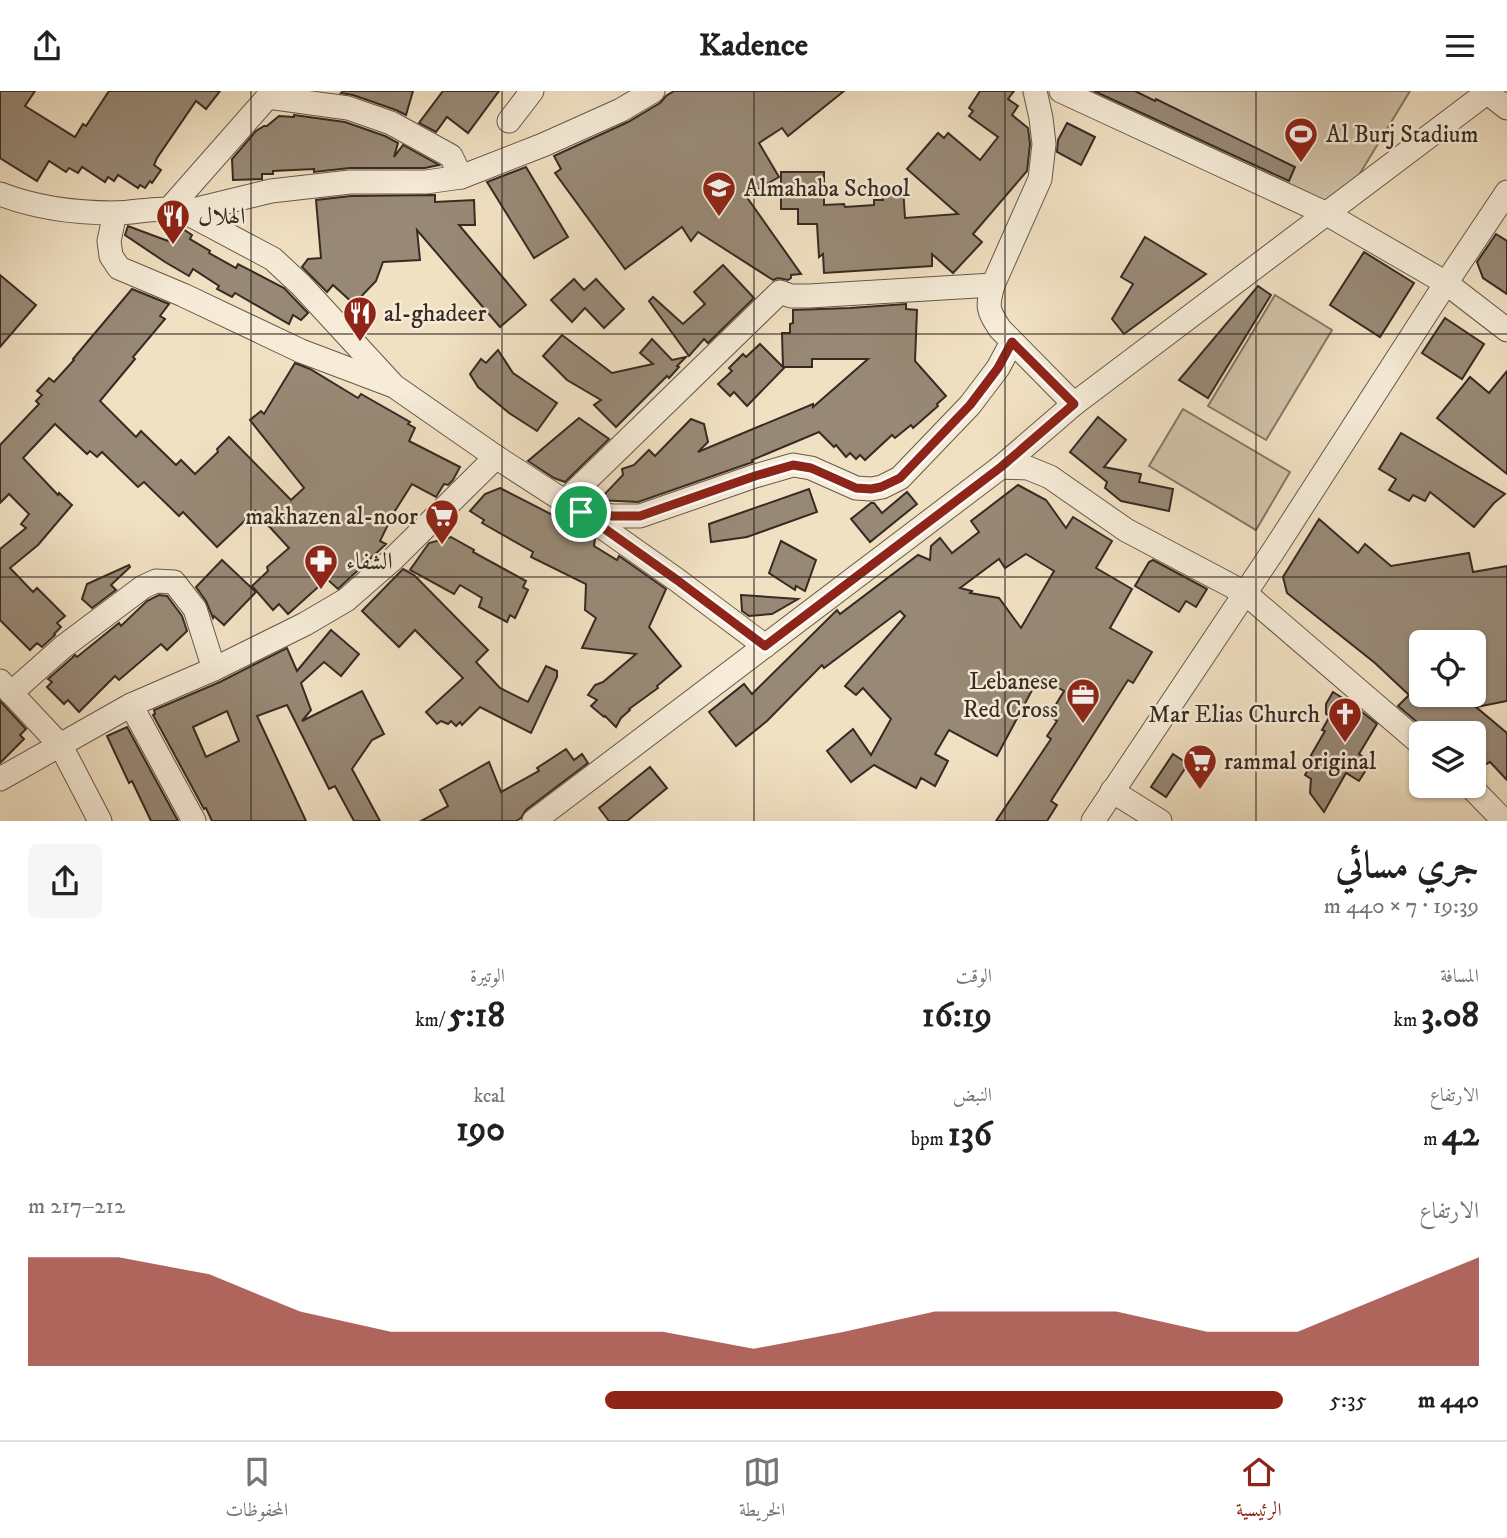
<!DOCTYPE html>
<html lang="ar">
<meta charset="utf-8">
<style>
body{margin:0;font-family:"IM FELL DW Pica",Amiri,serif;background:#f6f6f6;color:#202124;direction:rtl;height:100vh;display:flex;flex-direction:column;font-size:26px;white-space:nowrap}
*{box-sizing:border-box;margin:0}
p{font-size:23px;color:#757577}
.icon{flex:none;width:38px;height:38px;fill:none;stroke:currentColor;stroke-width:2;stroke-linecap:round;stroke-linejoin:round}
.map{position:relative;height:730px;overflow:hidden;direction:ltr}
.details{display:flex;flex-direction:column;background:#fff;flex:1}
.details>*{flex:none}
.tools{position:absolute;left:1409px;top:539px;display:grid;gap:14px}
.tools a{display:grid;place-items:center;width:77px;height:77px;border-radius:10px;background:#fff;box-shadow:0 2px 5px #0004;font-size:35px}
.pin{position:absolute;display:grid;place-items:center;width:60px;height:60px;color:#fff;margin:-30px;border:4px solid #fff;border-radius:50%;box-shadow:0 2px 7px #0007}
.round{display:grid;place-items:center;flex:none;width:74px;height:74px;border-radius:10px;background:#f6f6f6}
.head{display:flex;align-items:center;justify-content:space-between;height:119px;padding:0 28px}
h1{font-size:38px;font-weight:800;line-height:52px}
.metrics{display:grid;grid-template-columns:repeat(3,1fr);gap:10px;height:119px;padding:7px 28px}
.metrics div{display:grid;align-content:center}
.metrics b{font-size:35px;font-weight:800}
.metrics small{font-size:19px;font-weight:400}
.metrics p{font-size:19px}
.chart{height:196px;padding:14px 28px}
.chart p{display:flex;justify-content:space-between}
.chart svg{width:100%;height:126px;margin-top:7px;fill:#8f2418;opacity:.7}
ul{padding:0 28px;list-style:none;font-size:23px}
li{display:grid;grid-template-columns:112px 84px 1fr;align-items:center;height:52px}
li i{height:18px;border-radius:9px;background:#8f2418}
header{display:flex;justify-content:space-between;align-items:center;height:91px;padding:0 28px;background:#fff;font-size:32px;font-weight:800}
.menu{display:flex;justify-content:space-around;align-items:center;height:98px;border-top:2px solid #e0e0e0;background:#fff;font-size:19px;color:#757577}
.menu a{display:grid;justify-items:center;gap:4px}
.menu .on{color:#8f2418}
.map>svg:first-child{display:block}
.green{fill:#d1c2a8;stroke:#847666;stroke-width:2}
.building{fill:#988976;stroke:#372a23;stroke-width:2;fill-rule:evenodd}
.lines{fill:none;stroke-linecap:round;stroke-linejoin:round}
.minor-casing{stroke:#66584b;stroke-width:25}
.minor{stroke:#f6ecd8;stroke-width:23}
.route-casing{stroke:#fff;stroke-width:14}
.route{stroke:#8f2418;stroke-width:9}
.grid{fill:none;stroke:#372a23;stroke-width:2;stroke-opacity:0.55}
.labels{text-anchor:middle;stroke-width:5;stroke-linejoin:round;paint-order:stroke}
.poi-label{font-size:24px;fill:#372a23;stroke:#f6ecd8;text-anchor:start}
</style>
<header><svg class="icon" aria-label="menu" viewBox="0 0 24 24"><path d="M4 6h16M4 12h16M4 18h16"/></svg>Kadence<svg class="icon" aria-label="share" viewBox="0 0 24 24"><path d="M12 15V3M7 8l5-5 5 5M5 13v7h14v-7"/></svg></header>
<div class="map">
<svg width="1507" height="730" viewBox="0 0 1507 730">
<rect width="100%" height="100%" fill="#f1e1c3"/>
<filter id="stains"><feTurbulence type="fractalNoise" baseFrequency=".00286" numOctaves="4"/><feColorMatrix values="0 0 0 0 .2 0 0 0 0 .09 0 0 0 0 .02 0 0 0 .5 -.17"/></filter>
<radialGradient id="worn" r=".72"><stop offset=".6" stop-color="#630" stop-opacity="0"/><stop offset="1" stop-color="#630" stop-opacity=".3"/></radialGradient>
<g class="green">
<polygon points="1085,0 1410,0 1339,117"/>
<polygon points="1275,204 1332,239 1266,349 1208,315"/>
<polygon points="1183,318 1290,381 1256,439 1149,375"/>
</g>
<g class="building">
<polygon points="0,0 35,0 25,15 75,46 83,33 86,35 109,0 220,0 206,18 196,10 157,67 154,74 161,79 152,92 150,90 145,97 140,94 138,97 118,84 114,90 108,86 105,91 82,76 78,82 69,77 66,81 49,70 37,90 0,67"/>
<polygon points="343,0 413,0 406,24 396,19 353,4 341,2"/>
<polygon points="443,0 499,0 468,42 447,26 436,41 419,32"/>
<polygon points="674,0 844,0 788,45 782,37 759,52 779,86 746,105 801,183 791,184 791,187 788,189 778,187 773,189 698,141 691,150 682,136 625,178 555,82 561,78 554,65 628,31 660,12 666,5"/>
<polygon points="980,0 1014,0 1008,8 1018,15 1012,24 1028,37 1030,53 1027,80 973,143 982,151 953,182 932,163 932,175 824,182 823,163 819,166 817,133 798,133 798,118 781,118 781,81 824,81 824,114 844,113 845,116 874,114 874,109 883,109 882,97 903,96 905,127 958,123 907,78 938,42 944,47 948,42 980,69 998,46 969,25 973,20 969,17"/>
<polygon points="1094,0 1135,0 1155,10 1156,8 1295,76 1289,90"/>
<polygon points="294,24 345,31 385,45 398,52 394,66 403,54 439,74 425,77 350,77 314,81 314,78 273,80 273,83 262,83 262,88 233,89 232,68 256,40 264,35 267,35 279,25 294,26"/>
<polygon points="1067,32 1095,46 1081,74 1057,61 1058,49"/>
<polygon points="526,76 568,146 534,167 487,91"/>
<polygon points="435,104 435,111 474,109 475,134 459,134 526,214 500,236 417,139 420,169 383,171 376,190 354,213 333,194 327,201 302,176 308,168 321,167 316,109 351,105"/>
<polygon points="177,134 192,144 190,148 210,160 209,162 236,177 238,173 284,197 308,222 301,229 293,224 289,233 235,202 232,206 217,198 219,195 193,178 189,185 165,171 125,144 128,135 168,150"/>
<polygon points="1496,143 1507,150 1507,203 1483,187 1477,171"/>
<polygon points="1145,146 1206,183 1124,243 1112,228 1133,193 1121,186"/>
<polygon points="1364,161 1414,192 1380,246 1330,214"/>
<polygon points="723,174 754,207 708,252 704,248 689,265 649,210 653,206 683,233 705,213 694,201"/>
<polygon points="0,184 36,214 0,256"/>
<polygon points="574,188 584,199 596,188 624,218 604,237 585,217 572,231 551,209"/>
<polygon points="1258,195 1271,204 1208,307 1179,289"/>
<polygon points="132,198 169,213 160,225 165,228 133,266 135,268 100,310 136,346 141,340 176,374 181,369 195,383 218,361 217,358 229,346 291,409 304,397 250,329 261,320 264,323 295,272 310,278 358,307 361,303 410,331 408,333 415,337 409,350 460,376 453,389 448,394 444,393 436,406 412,393 393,423 380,450 386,453 338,498 327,488 288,523 279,513 273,519 252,495 268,480 267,476 289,457 255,420 217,456 183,421 179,425 144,391 138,396 102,361 97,366 90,360 87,363 55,333 23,367 58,404 59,402 72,414 38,454 10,477 33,501 37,497 65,525 57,532 61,536 54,543 55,544 42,556 37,552 30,559 0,529 0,458 26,437 21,433 29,423 9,403 0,412 0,354 39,313 36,310 42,304 37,300 49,287 54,291 74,269 73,268"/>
<polygon points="906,213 906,218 917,219 915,270 946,305 937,313 938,315 913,337 911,334 895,347 892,344 865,369 860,364 856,368 850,362 846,366 836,354 834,356 819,341 752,369 753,371 638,411 599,409 623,384 622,378 634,374 649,359 655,365 691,328 704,333 708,351 698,361 813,313 813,316 868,268 812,268 812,276 783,276 782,242 790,242 790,233 793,232 793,219 850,217"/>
<polygon points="1445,227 1484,253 1462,288 1422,262"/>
<polygon points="562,244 612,282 653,273 640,262 652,248 672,269 686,266 677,275 679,276 669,287 667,285 616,336 594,314 601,309 567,289 543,265"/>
<polygon points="760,253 784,277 747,315 734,301 730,305 718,293 732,280 729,277 743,263 746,266"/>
<polygon points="498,259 513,282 557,312 537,340 509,322 478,296 470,283 481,268 486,272"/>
<polygon points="1507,280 1507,383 1437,327 1470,286 1489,302"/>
<polygon points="1098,326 1126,349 1104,376 1141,383 1139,391 1173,398 1169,420 1121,410 1105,397 1107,391 1070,361"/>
<polygon points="579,327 609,348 565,391 554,387 528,370"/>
<polygon points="1401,342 1505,403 1494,412 1474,436 1430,401 1425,410 1413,404 1409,410 1389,399 1396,388 1379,378"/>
<path d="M 1018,394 L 1046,409 L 1066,437 L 1073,426 L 1112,450 L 1096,477 L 1132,498 L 1110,537 L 1152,561 L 1133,592 L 1128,589 L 1051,710 L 1057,714 L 1047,730 L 996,730 L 1051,648 L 1047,645 L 1057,630 L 1049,625 L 1064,600 L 1039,586 L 997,665 L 949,639 L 935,663 L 948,670 L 935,695 L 921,687 L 916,697 L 874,674 L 851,691 L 827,660 L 853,638 L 871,664 L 891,628 L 863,597 L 856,604 L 845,595 L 905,525 L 900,520 L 824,577 L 822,574 L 767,630 L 736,655 L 709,621 L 744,593 L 752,603 L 837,519 L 840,523 L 918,464 L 930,469 L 931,455 L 940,447 L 952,462 L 979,441 L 971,430 ZM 1026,463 L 1054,480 L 1021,537 L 999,507 L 970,502 L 972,500 L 960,497 L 999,468 L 1005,477 Z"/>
<polygon points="500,397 580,438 595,448 594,455 617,469 619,465 666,498 649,536 681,575 657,595 658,597 629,618 630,619 621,627 616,636 605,625 604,626 591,615 597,609 588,604 595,594 603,591 636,563 582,557 596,527 585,519 586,493 531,466 533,461 482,432 484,429 470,420 485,403"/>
<polygon points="809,398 817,421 747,446 711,451 709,433"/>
<polygon points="907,401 917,413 870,451 851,428 871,412 874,412 882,422"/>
<path d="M 1319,428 L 1358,462 L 1365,453 L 1391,475 L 1469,462 L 1473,481 L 1507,475 L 1507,610 L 1476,616 L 1507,642 L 1507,689 L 1490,671 L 1484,674 L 1474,664 L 1474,642 L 1456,642 L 1446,632 L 1435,642 L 1430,642 L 1398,615 L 1409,604 L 1375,572 L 1287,502 L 1283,486 ZM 1418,551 L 1474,551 L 1474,604 L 1421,604 L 1421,568 Z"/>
<polygon points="451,446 474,459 473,461 526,490 523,496 528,499 515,527 510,524 507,531 479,516 482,507 460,494 454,503 410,479 429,452"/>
<polygon points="781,450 816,469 805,500 796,495 795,499 769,482"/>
<polygon points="222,469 256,501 224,534 214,525 213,527 206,510 196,496"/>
<polygon points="1153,469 1207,498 1196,516 1186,510 1179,521 1135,495 1149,471"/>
<polygon points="129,474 130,476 111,494 116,499 92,517 82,508 87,493"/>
<polygon points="403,478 414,484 488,559 476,571 500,597 528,611 546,575 557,580 557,586 531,642 480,616 462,634 460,631 456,635 451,630 448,633 441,630 437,633 426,621 463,587 415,539 399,556 362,520"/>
<polygon points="159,504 167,505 182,525 187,540 167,559 161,553 119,589 115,585 79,621 68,609 64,613 47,596 52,591 48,588 72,567 75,564 77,566 119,532 121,535 147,510"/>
<polygon points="741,504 798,508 772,523 749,525 742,520"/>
<path d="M 331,539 L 359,563 L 341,585 L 324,571 L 301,592 L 311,619 L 302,630 L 362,600 L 384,643 L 372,649 L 352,678 L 380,730 L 354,730 L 335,695 L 329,698 L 287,614 L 257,625 L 306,730 L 212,730 L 206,717 L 204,718 L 153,624 L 155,623 L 154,619 L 220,591 L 287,557 L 297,580 ZM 227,620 L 239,650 L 206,666 L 193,636 Z"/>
<polygon points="1333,601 1352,613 1377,633 1359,663 1371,671 1359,690 1346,682 1324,721 1310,702 1311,688 1305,684 1311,673 1307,671 1325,640 1322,639 1330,625 1326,623 1326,613"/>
<polygon points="0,610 26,638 20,644 24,648 0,672"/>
<polygon points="127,636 178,730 151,730 132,690 129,692 107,645"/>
<polygon points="566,658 574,669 582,663 588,672 526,719 521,727 516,730 421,730 448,715 440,699 489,671 501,701 539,680 537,677"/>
<polygon points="1173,663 1188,673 1166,706 1151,696"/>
<polygon points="650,676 667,697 627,730 609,730 599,717"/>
</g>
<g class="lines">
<g class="minor-casing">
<g id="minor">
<polyline points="1061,0 1327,123 1446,192 1507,239"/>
<polyline points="1485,0 1507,17"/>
<polyline points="268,6 348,17 391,32 451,65 461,86"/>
<polyline points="509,30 532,0"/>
<path d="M 0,103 C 36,117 75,122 114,122 C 139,122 159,114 185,121 L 273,168 L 301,194 L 394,295 L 496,366 L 581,421 L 677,489 L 765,555"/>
<polyline points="170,117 273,0"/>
<polyline points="185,121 271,100 350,91 426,91 461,86 543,54 621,19 653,0"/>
<polyline points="115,122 109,150 111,165 119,177 183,204 301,260 391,294"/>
<polyline points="993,194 1040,88 1044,53 1041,27 1035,0"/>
<polyline points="1001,376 1028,377 1050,386 1126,439 1245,502 1421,653"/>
<path d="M 564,411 L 780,201 L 791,205 L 809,205 L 993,194 C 987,216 987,218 1000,238 L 1074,313"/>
<polyline points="584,422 613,425 640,425 755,385 793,374 811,377 856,397 871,398 882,396 900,387 970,314 998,277 1012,251"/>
<polyline points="0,590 61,655 100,730"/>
<polyline points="11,602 63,556 143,496 156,490 174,491 195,518 214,578"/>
<polyline points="131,614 194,730"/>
<polyline points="0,688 131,614 214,578 305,533 346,509 393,468 496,366"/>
<polyline points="1470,695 1504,730"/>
<polyline points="1112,700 1160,730"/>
<polyline points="534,730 1001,376 1074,313 1489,0"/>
<polyline points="1093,730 1274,459 1446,192 1507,101"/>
</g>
</g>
<use href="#minor" class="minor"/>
</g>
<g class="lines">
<g class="route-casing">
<polygon id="route" points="1012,251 1074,313 1001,376 765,555 677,489 581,421 613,425 640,425 755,385 793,374 811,377 856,397 871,398 881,396 900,387 970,314 998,277"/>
</g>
<use href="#route" class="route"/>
</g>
<path class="grid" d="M 251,0 L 251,730M 502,0 L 502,730M 754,0 L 754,730M 1005,0 L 1005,730M 1256,0 L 1256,730M 0,243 L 1507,243M 0,486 L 1507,486"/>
<defs>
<g id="stadium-pin" transform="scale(1.75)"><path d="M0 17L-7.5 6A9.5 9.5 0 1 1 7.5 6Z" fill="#8f2418" stroke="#f6ecd8"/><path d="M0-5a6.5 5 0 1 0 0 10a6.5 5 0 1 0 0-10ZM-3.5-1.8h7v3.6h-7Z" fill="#fff"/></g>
<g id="school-pin" transform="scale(1.75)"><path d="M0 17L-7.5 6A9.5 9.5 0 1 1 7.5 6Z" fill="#8f2418" stroke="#f6ecd8"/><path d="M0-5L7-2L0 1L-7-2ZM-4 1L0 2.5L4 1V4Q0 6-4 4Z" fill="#fff"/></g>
<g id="restaurant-pin" transform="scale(1.75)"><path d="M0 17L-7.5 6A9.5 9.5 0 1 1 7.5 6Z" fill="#8f2418" stroke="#f6ecd8"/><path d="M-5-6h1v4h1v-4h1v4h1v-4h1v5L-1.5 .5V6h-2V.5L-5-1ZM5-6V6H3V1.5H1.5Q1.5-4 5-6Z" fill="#fff"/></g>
<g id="supermarket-pin" transform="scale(1.75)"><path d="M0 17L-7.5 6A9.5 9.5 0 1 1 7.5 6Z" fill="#8f2418" stroke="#f6ecd8"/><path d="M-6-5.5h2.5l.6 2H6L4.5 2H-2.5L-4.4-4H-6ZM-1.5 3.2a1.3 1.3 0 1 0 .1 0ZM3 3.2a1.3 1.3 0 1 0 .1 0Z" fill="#fff"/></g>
<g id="pharmacy-pin" transform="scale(1.75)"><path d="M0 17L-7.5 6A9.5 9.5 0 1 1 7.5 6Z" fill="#8f2418" stroke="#f6ecd8"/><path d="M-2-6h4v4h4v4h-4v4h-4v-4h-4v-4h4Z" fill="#fff"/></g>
<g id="office-pin" transform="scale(1.75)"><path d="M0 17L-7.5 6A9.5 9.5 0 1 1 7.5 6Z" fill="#8f2418" stroke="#f6ecd8"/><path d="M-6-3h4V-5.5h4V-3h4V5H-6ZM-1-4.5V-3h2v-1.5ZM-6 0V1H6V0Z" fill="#fff"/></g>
<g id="church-pin" transform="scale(1.75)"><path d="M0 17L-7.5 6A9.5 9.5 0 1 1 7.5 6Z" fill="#8f2418" stroke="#f6ecd8"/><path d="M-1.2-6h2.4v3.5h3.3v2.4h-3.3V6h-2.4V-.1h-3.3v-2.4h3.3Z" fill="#fff"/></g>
</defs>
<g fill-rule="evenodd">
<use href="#stadium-pin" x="1301" y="43"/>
<use href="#school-pin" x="719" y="97"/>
<use href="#restaurant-pin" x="173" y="125"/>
<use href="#restaurant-pin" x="360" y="222"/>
<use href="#supermarket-pin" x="442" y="425"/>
<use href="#pharmacy-pin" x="321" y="470"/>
<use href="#office-pin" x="1083" y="604"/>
<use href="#church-pin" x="1345" y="623"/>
<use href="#supermarket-pin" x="1200" y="670"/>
</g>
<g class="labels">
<g class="poi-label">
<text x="1326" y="51">Al Burj Stadium</text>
<text x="744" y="105">Almahaba School</text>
<text x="198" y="133">الهلال</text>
<text x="384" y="230">al-ghadeer</text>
<text x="418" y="433" text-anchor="end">makhazen al-noor</text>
<text x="346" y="478">الشفاء</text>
<text x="1058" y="598" text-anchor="end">Lebanese<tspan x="1058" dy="28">Red Cross</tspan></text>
<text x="1320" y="631" text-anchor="end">Mar Elias Church</text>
<text x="1224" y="678">rammal original</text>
</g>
</g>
<rect width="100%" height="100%" filter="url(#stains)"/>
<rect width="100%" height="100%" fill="url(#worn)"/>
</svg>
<div class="tools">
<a><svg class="icon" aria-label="locate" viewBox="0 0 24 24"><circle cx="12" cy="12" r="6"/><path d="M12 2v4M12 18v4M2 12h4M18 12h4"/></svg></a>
<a><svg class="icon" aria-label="layers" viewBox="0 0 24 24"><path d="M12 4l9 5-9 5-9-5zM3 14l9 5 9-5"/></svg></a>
</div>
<div class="pin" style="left:581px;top:421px;background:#1e9e55"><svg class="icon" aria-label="arrive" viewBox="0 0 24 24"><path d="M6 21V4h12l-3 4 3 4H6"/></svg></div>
</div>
<section class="details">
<div class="head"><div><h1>جري مسائي</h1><p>19:39 · 7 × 440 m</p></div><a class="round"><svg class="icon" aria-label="share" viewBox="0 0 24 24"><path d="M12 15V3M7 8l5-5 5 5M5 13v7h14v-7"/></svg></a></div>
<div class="metrics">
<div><p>المسافة</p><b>3.08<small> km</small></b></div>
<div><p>الوقت</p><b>16:19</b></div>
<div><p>الوتيرة</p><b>5:18<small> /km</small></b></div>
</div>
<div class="metrics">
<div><p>الارتفاع</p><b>42<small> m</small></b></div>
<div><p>النبض</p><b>136<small> bpm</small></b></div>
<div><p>kcal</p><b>190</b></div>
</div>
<div class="chart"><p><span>الارتفاع</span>212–217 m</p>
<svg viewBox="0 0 160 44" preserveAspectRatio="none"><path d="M0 44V6L10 6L20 12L30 25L40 32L50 32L60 32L70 32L80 38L90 32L100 25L110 25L120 25L130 32L140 32L150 19L160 6V44z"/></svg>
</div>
<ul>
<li><b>440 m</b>5:35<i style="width:54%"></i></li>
</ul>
</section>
<nav class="menu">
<a class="on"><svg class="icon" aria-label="home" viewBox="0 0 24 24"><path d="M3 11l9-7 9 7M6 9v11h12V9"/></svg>الرئيسية</a>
<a><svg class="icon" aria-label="map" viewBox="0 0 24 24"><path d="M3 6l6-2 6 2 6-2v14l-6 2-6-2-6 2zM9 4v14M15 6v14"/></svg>الخريطة</a>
<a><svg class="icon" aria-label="saved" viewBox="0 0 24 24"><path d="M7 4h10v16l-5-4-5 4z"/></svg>المحفوظات</a>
</nav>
